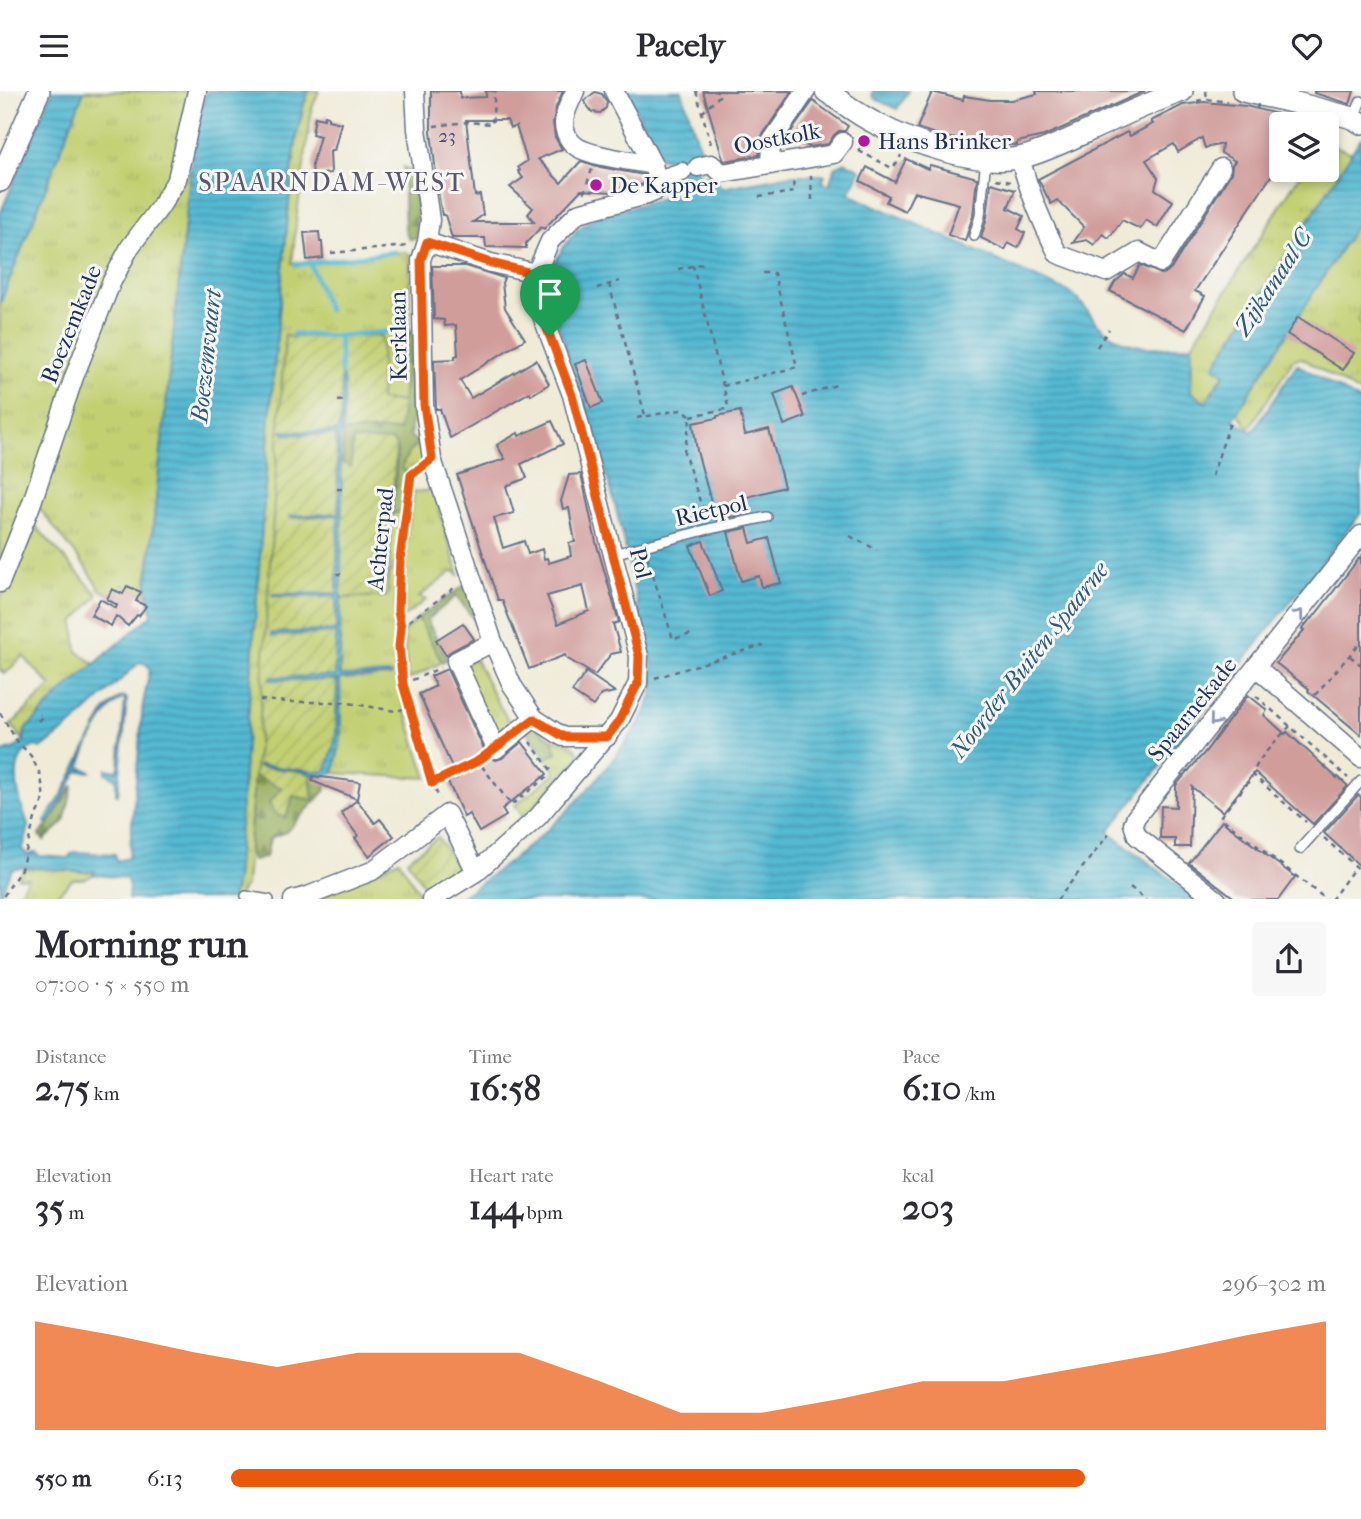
<!DOCTYPE html>
<meta charset="utf-8">
<style>
body{margin:0;font-family:"IM FELL French Canon",serif;background:#f7f7f7;color:#2b2b33;height:100vh;display:flex;flex-direction:column;font-size:26px;white-space:nowrap}
*{box-sizing:border-box;margin:0}
p{font-size:23px;color:#7c7c81}
.icon{flex:none;width:38px;height:38px;fill:none;stroke:currentColor;stroke-width:2;stroke-linecap:round;stroke-linejoin:round}
.map{position:relative;height:808px;overflow:hidden}
.drawer{display:flex;flex-direction:column;background:#fff;flex:1}
.drawer>*{flex:none}
.buttons{position:absolute;left:1269px;top:21px;display:grid;gap:14px}
.buttons a{display:grid;place-items:center;width:70px;height:70px;border-radius:7px;background:#fff;box-shadow:0 4px 10px #0003;font-size:35px}
.pin{position:absolute;display:grid;place-items:center;width:60px;height:60px;color:#fff;margin:-72px -30px;border-radius:50% 50% 50% 0;rotate:-45deg;box-shadow:0 0 7px #0007}
.pin .icon{rotate:45deg}
.round{display:grid;place-items:center;flex:none;width:74px;height:74px;border-radius:7px;background:#f7f7f7}
.summary{display:flex;align-items:center;justify-content:space-between;height:119px;padding:0 35px}
h1{font-size:38px;font-weight:700;line-height:52px}
.metrics{display:grid;grid-template-columns:repeat(3,1fr);gap:10px;height:119px;padding:7px 35px}
.metrics div{display:grid;align-content:center}
.metrics b{font-size:35px;font-weight:700}
.metrics small{font-size:19px;font-weight:400}
.metrics p{font-size:19px}
.chart{height:196px;padding:14px 35px}
.chart p{display:flex;justify-content:space-between}
.chart svg{width:100%;height:126px;margin-top:7px;fill:#ea580c;opacity:.7}
ul{padding:0 35px;list-style:none;font-size:23px}
li{display:grid;grid-template-columns:112px 84px 1fr;align-items:center;height:52px}
li i{height:18px;border-radius:9px;background:#ea580c}
header{display:flex;justify-content:space-between;align-items:center;height:91px;padding:0 35px;background:#fff;font-size:32px;font-weight:700}
.map>svg:first-child{display:block}
.grass{fill:url(#grass-tufts);stroke:#6e8068;stroke-width:2}
.forest{fill:url(#forest-firs);stroke:#5a7061;stroke-width:2}
.garden{fill:url(#garden-furrows);stroke:#6e8068;stroke-width:2}
.water{fill:url(#water-rules);stroke:#387498;stroke-width:2;fill-rule:evenodd}
.lines{fill:none;stroke-linecap:round;stroke-linejoin:round}
.stream{stroke:#54b9d2;stroke-width:5}
.building{fill:#d09d9b;fill-rule:evenodd}
.service-casing{stroke:#657188;stroke-width:12}
.minor-casing{stroke:#657188;stroke-width:21}
.tertiary-casing{stroke:#657188;stroke-width:24}
.path{stroke:#657188;stroke-width:2.5;stroke-dasharray:5 5;stroke-linecap:butt}
.service{stroke:#fff;stroke-width:9}
.minor{stroke:#fff;stroke-width:18}
.tertiary{stroke:#fff;stroke-width:21}
.path-bridge{stroke:#657188;stroke-width:2.5;stroke-dasharray:5 5;stroke-linecap:butt}
.oneway{stroke:#8d97ae}
.route-casing{stroke:#fff;stroke-width:14}
.route{stroke:#ea580c;stroke-width:9}
.poi-dot{fill:#b5179e;stroke:#f6f6f2;stroke-width:2.5}
.labels{text-anchor:middle;stroke-width:6;stroke-linejoin:round;paint-order:stroke}
.number-label{font-size:19px;fill:#484a6d}
.street-label{font-size:23px;fill:#1b2f5e;stroke:#f6f6f2}
.poi-label{font-size:23px;fill:#1b2f5e;stroke:#f6f6f2;text-anchor:start}
.water-label{font-size:24px;font-style:italic;fill:#2c5881;stroke:#f6f6f2}
.quarter-label{font-size:26px;letter-spacing:2px;fill:#5a5673;stroke:#f6f6f2}
</style>
<header><svg class="icon" aria-label="menu" viewBox="0 0 24 24"><path d="M4 6h16M4 12h16M4 18h16"/></svg>Pacely<svg class="icon" aria-label="heart" viewBox="0 0 24 24"><path d="M12 20l-8-8c-3-5 5-10 8-4 3-6 11-1 8 4z"/></svg></header>
<div class="map">
<svg width="1361" height="809" viewBox="0 0 1361 809">
<defs>
<pattern id="grass-tufts" width="24" height="20" patternUnits="userSpaceOnUse" patternTransform="scale(1.75)"><rect width="24" height="20" fill="#c2d072"/><path d="M3 7l-1-3M5 7V3M7 7l1-3M15 17l-1-3M17 17v-4M19 17l1-3" fill="none" stroke="#a6b365"/></pattern>
<pattern id="forest-firs" width="22" height="20" patternUnits="userSpaceOnUse" patternTransform="scale(1.75)"><rect width="22" height="20" fill="#99b264"/><path d="M5 1l3.5 6h-7zM16 11l3.5 6h-7z" fill="#7c9156"/></pattern>
<pattern id="garden-furrows" width="10" height="10" patternUnits="userSpaceOnUse" patternTransform="scale(1.75)"><rect width="10" height="10" fill="#c2d072"/><path d="M-1 1l2-2M0 10L10 0M9 11l2-2" fill="none" stroke="#a6b365"/></pattern>
<pattern id="water-rules" width="6" height="5" patternUnits="userSpaceOnUse" patternTransform="scale(1.75)"><rect width="6" height="5" fill="#54b9d2"/><path d="M0 2.5h6" fill="none" stroke="#4597ae"/></pattern>
</defs>
<rect width="100%" height="100%" fill="#f6f6f2"/>
<filter id="ink" filterUnits="userSpaceOnUse"><feTurbulence type="fractalNoise" baseFrequency=".0143" numOctaves="2"/><feDisplacementMap in="SourceGraphic" scale="14" xChannelSelector="R" yChannelSelector="G"/><feConvolveMatrix kernelMatrix="1 2 1 2 8 2 1 2 1" color-interpolation-filters="sRGB"/></filter>
<filter id="wash" filterUnits="userSpaceOnUse"><feTurbulence type="fractalNoise" baseFrequency=".00686" numOctaves="4" result="noise"/><feDisplacementMap in="SourceGraphic" scale="28" xChannelSelector="R" yChannelSelector="G"/><feGaussianBlur stdDeviation="1.57" result="paint"/><feColorMatrix in="noise" values="0 0 0 0 0 0 0 0 0 0 0 0 0 0 0 0 0 1.4 0 .05"/><feComposite in="paint" operator="in"/></filter>
<g filter="url(#wash)">
<rect width="100%" height="100%" fill="#efebd7"/>
<g class="grass">
<polygon points="84,0 189,0 172,80 158,112 125,151 0,478 0,213"/>
<polygon points="309,0 319,0 312,17 297,123 292,172 405,161 410,164 409,240 403,311 380,310 286,244 258,656 254,685 246,794 237,806 230,808 236,790 272,300 291,90 297,44 304,12"/>
<polygon points="1327,52 1352,62 1219,267 1225,283 1210,303 1211,305 1207,312 1191,302 1192,254 1303,79 1326,79"/>
<polygon points="191,76 147,493 149,505 123,494 117,507 100,499 88,479 36,413 120,183 161,125"/>
<polygon points="1361,126 1361,224 1358,229 1361,232 1361,303 1302,267 1294,268 1249,337 1237,321"/>
<path d="M 419,351 L 425,371 L 412,376 L 408,383 L 402,377 C 404,365 411,359 419,351 Z"/>
<polygon points="433,399 459,484 453,480 419,506 426,509 403,526 404,459 414,401"/>
<polygon points="403,420 397,471 389,478 392,423"/>
<polygon points="30,429 98,504 74,531 77,560 95,573 25,639 24,649 11,634 51,595 23,565 5,583 0,579 0,508"/>
<path d="M 397,475 C 396,511 393,547 398,583 C 403,618 416,653 427,687 L 334,682 L 341,647 L 340,588 L 390,585 L 390,583 L 340,586 L 340,507 L 387,505 L 389,482 Z"/>
<polygon points="418,527 442,571 408,589 403,541"/>
<polygon points="475,567 496,609 513,637 497,649 463,574"/>
<path d="M 552,648 C 563,651 577,652 580,665 L 523,726 L 515,714 L 556,682 L 546,667 L 556,662 Z"/>
<polygon points="399,769 421,805 416,809 313,809"/>
<path d="M 24,777 L 86,781 L 95,780 C 91,789 82,788 73,788 L 55,806 L 55,808 L 15,809 L 28,787 L 18,787 Z"/>
</g>
<g class="forest">
<polygon points="403,76 412,81 417,120 416,148 409,148 405,138"/>
<path d="M 409,240 L 419,242 L 414,316 L 410,344 L 417,353 C 410,360 404,366 402,377 L 408,383 L 403,420 L 392,423 L 397,370 L 396,356 L 352,377 L 343,371 L 343,341 L 383,339 L 399,340 Z"/>
<polygon points="468,492 480,524 474,528 456,505 427,529 447,568 442,571 418,527"/>
<polygon points="532,632 552,648 557,662 546,667 525,638"/>
<polygon points="310,683 321,686 326,699 286,741 270,747 266,766 252,769 249,759 254,685 283,697 286,727 293,705 313,709"/>
<polygon points="73,694 64,731 44,749 39,744 49,733"/>
</g>
<g class="garden">
<path d="M 285,243 L 289,246 L 382,245 L 380,309 L 403,311 L 399,340 L 383,339 L 343,341 L 343,371 L 351,376 L 353,349 L 393,350 L 396,356 L 387,505 L 340,507 L 342,396 L 339,347 L 343,336 L 344,291 C 341,307 343,325 337,341 L 283,341 L 284,343 L 336,344 L 339,422 L 291,426 L 338,424 L 337,503 L 273,504 L 274,505 L 336,506 L 336,540 L 271,542 L 272,545 L 336,542 L 336,586 L 271,586 L 270,588 L 337,589 L 336,647 L 327,678 L 322,681 L 300,680 L 310,683 L 313,709 L 293,705 L 286,727 L 275,723 L 269,712 L 282,697 L 254,685 L 258,656 Z"/>
<polygon points="438,746 459,779 424,795 407,769"/>
</g>
<g class="water">
<polygon points="52,0 84,0 0,213 0,123"/>
<path d="M 207,0 L 309,0 L 304,12 L 297,44 L 291,90 L 272,300 L 236,790 L 232,808 L 128,808 L 129,795 L 126,787 L 93,784 L 95,780 L 86,781 L 24,776 L 12,778 L 0,803 L 0,662 L 17,656 L 24,649 L 25,639 L 64,599 L 152,524 L 147,493 L 191,76 C 193,50 198,24 207,0 ZM 140,571 L 146,573 L 150,578 L 143,613 L 129,767 L 117,770 L 115,763 L 73,761 L 68,767 L 39,765 L 36,761 L 29,764 L 22,759 C 24,752 28,744 28,736 C 28,731 25,725 23,720 C 17,700 8,663 36,655 L 41,658 L 74,632 Z"/>
<path d="M 627,0 L 682,0 L 701,60 L 694,62 L 700,86 L 713,83 L 721,97 L 792,84 L 825,84 L 822,90 L 829,94 L 835,76 L 845,71 L 861,79 L 849,103 L 1071,202 C 1083,211 1089,224 1100,235 C 1126,260 1159,258 1192,254 L 1191,301 L 1206,312 L 1220,288 L 1221,289 L 1225,283 L 1214,276 L 1219,267 L 1254,214 L 1253,212 L 1256,207 L 1259,208 L 1361,47 L 1361,126 L 1296,230 L 1349,263 L 1342,273 L 1289,240 L 1233,328 L 1252,341 L 1297,273 L 1361,311 L 1361,422 L 1108,741 L 1197,808 L 456,809 C 520,766 578,718 623,655 C 635,639 650,619 653,599 C 657,575 644,545 639,521 C 630,477 621,434 609,392 C 590,329 568,267 549,204 L 553,175 L 564,155 L 578,138 L 596,126 L 683,101 L 684,91 L 685,90 L 678,68 L 660,67 Z"/>
<polygon points="873,0 909,0 897,18 875,8 872,4"/>
<polygon points="341,282 344,291 343,336 339,347 342,396 340,585 391,583 391,585 340,588 341,647 334,682 321,686 300,680 258,676 259,674 322,681 327,678 336,647 337,589 270,589 270,586 335,585 336,542 271,545 271,542 336,539 336,506 273,505 273,503 337,502 338,424 291,427 290,425 339,422 336,344 284,343 282,340 337,341 341,331"/>
<path d="M 125,606 L 127,608 L 118,704 L 116,703 L 116,688 L 106,682 L 106,678 L 117,680 L 119,675 L 125,610 L 124,607 C 105,615 86,657 80,676 L 92,681 L 80,680 L 76,682 L 49,733 L 46,733 L 45,731 L 64,700 L 105,620 L 119,607 Z"/>
</g>
<g class="lines">
<g class="stream">
<polyline points="310,172 395,161"/>
<polyline points="296,174 310,172 328,219"/>
<polyline points="293,243 339,245"/>
<polyline points="341,282 339,245 406,239"/>
</g>
</g>
<g id="blocks">
<g class="building">
<path d="M 431,0 L 460,0 L 460,7 L 486,6 L 486,0 L 563,0 L 556,16 L 553,31 L 555,46 L 562,58 L 538,68 L 561,92 L 581,70 L 600,76 L 644,84 L 644,93 L 633,96 L 634,92 L 612,101 L 581,99 L 544,138 L 541,136 L 526,152 L 526,157 L 486,156 L 485,147 L 452,147 L 445,124 L 442,124 L 439,107 L 431,41 ZM 466,29 L 507,29 L 510,37 L 516,35 L 527,70 L 518,76 L 520,79 L 518,80 L 523,87 L 510,96 L 533,117 L 528,123 L 534,131 L 473,131 L 483,124 L 480,104 L 475,105 Z"/>
<polygon points="703,0 792,0 762,45 759,64 725,70 723,68"/>
<polygon points="1036,0 1145,0 1060,38 1044,45 1017,51 1017,54 983,53 944,46 917,37 932,1 963,9 964,5 990,9 1012,9 1037,3"/>
<polygon points="1314,0 1354,0 1350,13 1314,2"/>
<polygon points="595,1 602,3 607,11 606,17 600,22 592,21 584,10"/>
<polygon points="813,10 848,35 845,40 839,40 834,44 828,53 809,56 806,54 808,52 791,41"/>
<polygon points="1204,11 1246,15 1281,24 1281,83 1275,79 1195,200 1205,205 1186,239 1110,200 1115,191 1125,183 1133,187 1140,174 1161,183 1166,182 1171,178 1231,82 1232,74 1235,70 1221,62 1222,53 1205,57 1202,47 1178,61 1174,53 1146,69 1158,87 1155,98 1173,110 1157,136 1146,129 1140,138 1122,129 1109,147 1103,143 1094,154 1087,149 1073,152 1084,136 1057,109 1051,113 1038,88 1127,41 1130,45 1153,33 1151,30 1183,14"/>
<polygon points="325,24 328,25 328,29 341,32 334,60 330,60 331,82 313,84 312,74 320,45 312,43 315,26 324,28"/>
<polygon points="906,68 928,78 930,74 977,87 973,124 965,150 948,144 959,113 914,101 905,120 886,111 889,105 860,90 867,76 895,91"/>
<polygon points="991,92 1015,99 1008,117 1024,125 1018,138 1025,142 1018,157 1008,152 1005,159 981,147 987,126"/>
<polygon points="319,141 320,151 322,151 323,167 307,169 304,142"/>
<polygon points="432,175 465,175 504,187 502,192 505,217 525,248 460,289 471,307 536,269 549,293 531,304 530,301 450,347 440,318 436,318 434,269 455,268 455,265 458,264 456,234 445,235 444,229 434,228"/>
<polygon points="1298,226 1354,262 1343,279 1287,243"/>
<polygon points="586,269 603,312 591,317 575,273"/>
<polygon points="793,296 805,326 784,334 774,303"/>
<polygon points="740,320 745,344 769,338 784,396 740,408 744,421 742,422 742,424 716,429 697,360 693,332 717,327 717,325"/>
<path d="M 552,330 L 563,353 L 521,373 L 527,387 L 506,395 L 514,422 L 494,427 L 503,457 L 524,450 L 528,463 L 542,458 L 544,468 L 547,467 L 549,472 L 571,465 L 569,452 L 575,451 L 569,417 L 563,418 L 561,410 L 569,384 L 581,383 L 596,451 L 619,531 L 613,533 L 621,561 L 611,563 L 595,584 L 566,567 L 565,564 L 529,578 L 502,509 L 498,509 L 457,384 L 505,368 L 497,354 L 518,342 L 519,345 ZM 583,495 L 589,520 L 558,533 L 547,505 Z"/>
<polygon points="747,437 751,452 769,447 781,492 762,496 759,485 741,490 728,441"/>
<polygon points="703,450 722,500 710,505 690,455"/>
<polygon points="1361,465 1361,644 1308,600 1309,598 1276,572 1295,550 1304,539 1302,538 1311,527 1312,528"/>
<polygon points="127,495 141,501 136,510 146,515 139,525 137,524 128,535 116,525 111,535 91,524 100,508 116,517 117,514 107,508 112,498 123,503"/>
<polygon points="463,532 474,548 451,560 446,564 436,549"/>
<polygon points="447,578 486,663 490,667 496,669 502,667 522,651 547,683 502,718 506,725 479,741 469,723 464,726 448,691 457,687 419,603 436,595 431,585"/>
<polygon points="586,581 615,601 601,604 593,615 572,601"/>
<polygon points="1248,604 1267,619 1264,624 1285,643 1287,641 1337,687 1338,686 1348,695 1313,733 1255,681 1223,721 1192,696 1190,756 1175,756 1175,748 1160,748 1161,715 1176,716 1176,694 1205,661"/>
<polygon points="313,685 360,691 357,708 312,690"/>
<polygon points="1358,704 1361,706 1361,776 1324,742"/>
<polygon points="357,709 375,732 380,728 394,745 369,765 355,747 358,745 341,722"/>
<polygon points="1222,730 1295,786 1278,809 1237,809 1189,772"/>
</g>
</g>
</g>
<g filter="url(#ink)">
<use href="#blocks" fill-opacity="0" stroke="#657188" stroke-width="2"/>
<g class="lines">
<g class="service-casing">
<g id="service">
<polyline points="1354,26 1361,10"/>
<polyline points="974,145 980,125 986,68"/>
<polyline points="613,463 709,438 767,426"/>
<polyline points="1300,758 1361,690"/>
<polyline points="246,805 269,809"/>
</g>
</g>
<g class="minor-casing">
<g id="minor">
<polyline points="415,0 417,38 430,129 427,151 421,169 424,314 432,368 493,551 512,594 534,627 563,646 607,646"/>
<path d="M 575,0 C 571,10 564,21 564,32 C 564,41 569,51 577,56 C 593,66 633,70 653,74"/>
<path d="M 1020,67 C 1029,101 1042,132 1058,163 L 1106,181 L 1139,161 L 1161,172 L 1221,77"/>
<polyline points="770,74 771,51 806,0"/>
<polyline points="698,76 711,73 722,82 834,63 843,51"/>
<polyline points="657,89 682,81"/>
<polyline points="427,151 491,172 536,182"/>
<polyline points="536,182 550,150 578,122 647,104 654,101 657,89 653,74 614,0"/>
<polyline points="0,492 31,414 74,286 111,192 130,156 160,116 177,88 197,0"/>
<polyline points="493,551 456,570 496,658 534,627"/>
<polyline points="1256,576 1361,667"/>
<polyline points="293,809 308,805 372,780 447,723 476,781"/>
<polyline points="431,809 476,781 538,726 619,630 638,592 639,565 572,304 540,219 536,182"/>
<polyline points="1217,809 1137,745 1133,733 1136,726 1361,444"/>
</g>
</g>
<g class="tertiary-casing">
<g id="tertiary">
<path d="M 826,0 C 842,11 858,24 875,32 C 914,53 975,74 1019,67 C 1037,64 1066,50 1084,42 C 1116,27 1148,12 1182,0"/>
<polyline points="1243,0 1296,12 1353,27 1361,32"/>
<polyline points="0,90 39,0"/>
</g>
</g>
<g class="path">
<polyline points="696,0 712,57"/>
<polyline points="1206,0 1207,8"/>
<polyline points="1197,10 1207,8 1228,11"/>
<polyline points="702,22 724,0"/>
<polyline points="434,35 467,31 492,33 495,0"/>
<polyline points="859,60 892,77 898,71 901,64"/>
<polyline points="859,60 866,48"/>
<polyline points="811,84 812,109"/>
<polyline points="996,88 1010,91"/>
<polyline points="584,102 592,78"/>
<polyline points="759,106 794,101 793,88"/>
<polyline points="331,162 408,155"/>
<polyline points="678,178 706,172"/>
<polyline points="609,193 645,324"/>
<polyline points="597,197 620,190"/>
<polyline points="1097,256 1109,238"/>
<polyline points="723,295 797,276 774,182 762,182"/>
<polyline points="802,305 839,293"/>
<polyline points="338,310 344,309"/>
<polyline points="691,325 726,318 728,315 693,175"/>
<polyline points="637,327 680,319 686,321 691,325 684,361 705,426"/>
<polyline points="418,379 411,384 400,469 398,520 401,536 399,556 403,593 432,693 440,708"/>
<polyline points="1212,385 1229,334 1232,329"/>
<polyline points="337,398 343,398"/>
<polyline points="850,445 877,459"/>
<polyline points="647,465 673,548 695,542"/>
<polyline points="337,483 341,483"/>
<polyline points="401,536 457,495"/>
<polyline points="1350,565 1361,574"/>
<polyline points="655,587 763,554"/>
<polyline points="403,593 440,577"/>
<polyline points="1315,604 1361,551"/>
<polyline points="1256,605 1348,687"/>
<polyline points="260,609 287,611 343,611 395,620 409,617"/>
<polyline points="0,622 17,650 31,665 41,685 44,708 36,724 21,778 1,809"/>
<polyline points="38,630 43,625 40,623"/>
<path d="M 1290,635 C 1276,650 1256,668 1251,688 L 1220,726 L 1327,809"/>
<polyline points="530,651 553,682"/>
<polyline points="481,668 478,670 511,714 547,686"/>
<polyline points="1252,683 1306,731"/>
<polyline points="434,692 478,670"/>
<polyline points="1324,747 1361,780"/>
<polyline points="1130,796 1146,809"/>
<polyline points="1057,809 1109,743"/>
<polyline points="1331,809 1356,775"/>
</g>
<use href="#service" class="service"/>
<use href="#minor" class="minor"/>
<use href="#tertiary" class="tertiary"/>
<polyline class="path-bridge" points="1257,18 1259,9"/>
</g>
<defs><path id="oneway-chevron" d="M-2-3.5L2.5 0L-2 3.5" fill="none" stroke-width="1.6" stroke-linecap="round" stroke-linejoin="round" transform="scale(1.75)"/></defs>
<g class="oneway">
<use href="#oneway-chevron" transform="translate(1299 523) rotate(-52)"/>
<use href="#oneway-chevron" transform="translate(1214 630) rotate(129)"/>
</g>
</g>
<g class="lines" filter="url(#ink)">
<g class="route-casing">
<polygon id="route" points="427,151 491,172 536,183 540,219 572,304 639,565 638,592 619,630 607,646 564,646 534,628 478,670 432,692 403,593 399,556 401,536 398,520 400,469 411,384 432,368 424,314 421,169"/>
</g>
<use href="#route" class="route"/>
</g>
<g class="poi-dot">
<circle cx="864" cy="50" r="7"/>
<circle cx="596" cy="94" r="7"/>
</g>
<g class="labels">
<g class="number-label">
<text x="447" y="51">23</text>
</g>
<g class="street-label">
<text transform="translate(777 47) rotate(-11)" y="8">Oostkolk</text>
<text transform="translate(71 233) rotate(-68)" y="8">Boezemkade</text>
<text transform="translate(398 245) rotate(-91)" y="8">Kerklaan</text>
<text transform="translate(711 419) rotate(-13)" y="8">Rietpol</text>
<text transform="translate(380 448) rotate(-84)" y="8">Achterpad</text>
<text transform="translate(641 472) rotate(76)" y="8">Pol</text>
<text transform="translate(1192 618) rotate(-51)" y="8">Spaarnekade</text>
</g>
<g class="poi-label">
<text x="878" y="58">Hans Brinker</text>
<text x="610" y="102">De Kapper</text>
</g>
<g class="water-label">
<text transform="translate(1273 191) rotate(-57)" y="8">Zijkanaal C</text>
<text transform="translate(206 265) rotate(-84)" y="8">Boezemvaart</text>
<text transform="translate(1029 569) rotate(-52)" y="8">Noorder Buiten Spaarne</text>
</g>
<g class="quarter-label">
<text x="332" y="100">SPAARNDAM-WEST</text>
</g>
</g>
</svg>
<div class="buttons">
<a><svg class="icon" aria-label="layers" viewBox="0 0 24 24"><path d="M12 4l9 5-9 5-9-5zM3 14l9 5 9-5"/></svg></a>
</div>
<div class="pin" style="left:550px;top:245px;background:#1e9e55"><svg class="icon" aria-label="arrive" viewBox="0 0 24 24"><path d="M6 21V4h12l-3 4 3 4H6"/></svg></div>
</div>
<section class="drawer">
<div class="summary"><div><h1>Morning run</h1><p>07:00 · 5 × 550 m</p></div><a class="round"><svg class="icon" aria-label="share" viewBox="0 0 24 24"><path d="M12 15V3M7 8l5-5 5 5M5 13v7h14v-7"/></svg></a></div>
<div class="metrics">
<div><p>Distance</p><b>2.75<small> km</small></b></div>
<div><p>Time</p><b>16:58</b></div>
<div><p>Pace</p><b>6:10<small> /km</small></b></div>
</div>
<div class="metrics">
<div><p>Elevation</p><b>35<small> m</small></b></div>
<div><p>Heart rate</p><b>144<small> bpm</small></b></div>
<div><p>kcal</p><b>203</b></div>
</div>
<div class="chart"><p><span>Elevation</span>296–302 m</p>
<svg viewBox="0 0 160 44" preserveAspectRatio="none"><path d="M0 44V6L10 11L20 17L30 22L40 17L50 17L60 17L70 27L80 38L90 38L100 33L110 27L120 27L130 22L140 17L150 11L160 6V44z"/></svg>
</div>
<ul>
<li><b>550 m</b>6:13<i style="width:78%"></i></li>
</ul>
</section>
